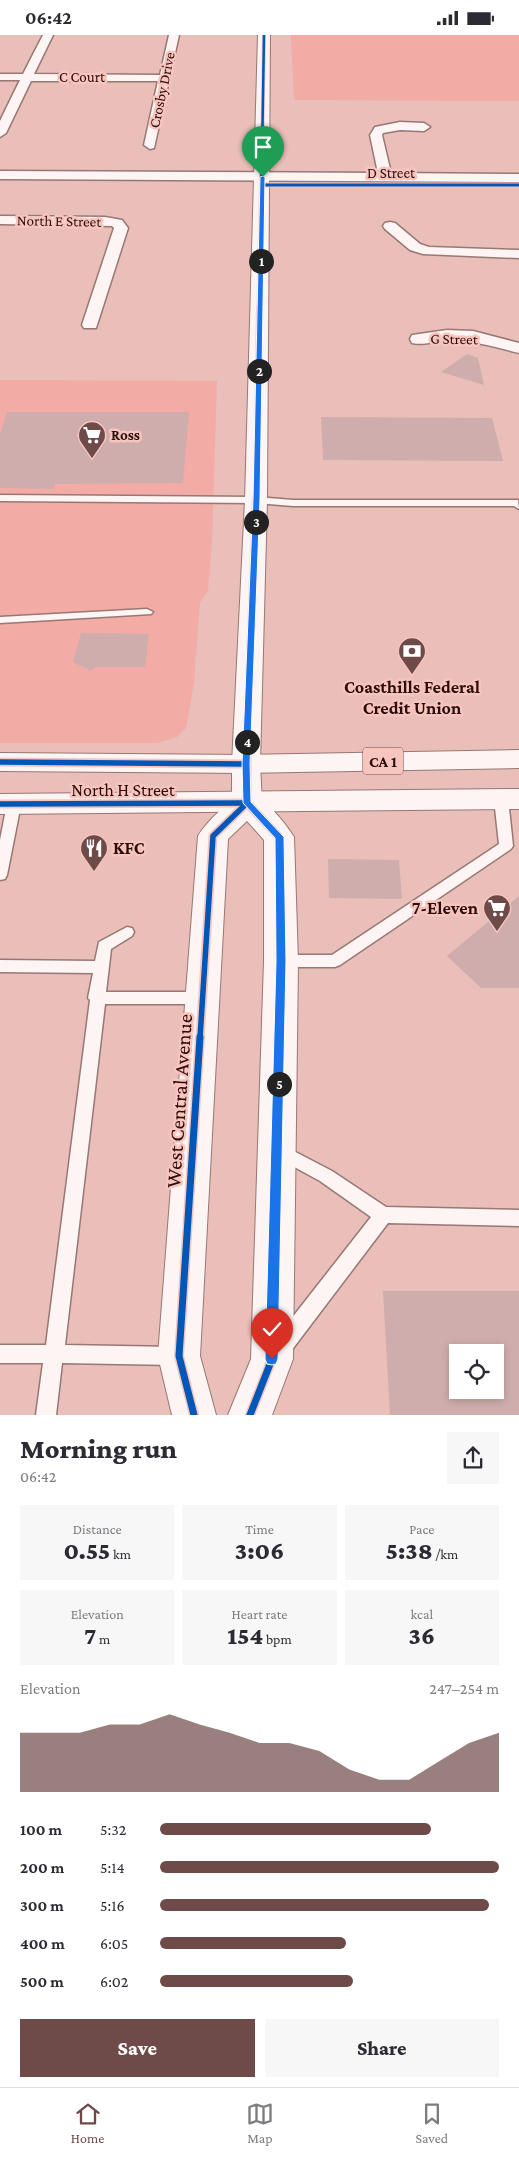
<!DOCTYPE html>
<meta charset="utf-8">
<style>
body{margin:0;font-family:"Crimson Pro",serif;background:#f7f7f7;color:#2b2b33;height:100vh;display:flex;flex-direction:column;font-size:19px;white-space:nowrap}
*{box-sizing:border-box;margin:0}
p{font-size:16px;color:#7c7c81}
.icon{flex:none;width:28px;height:28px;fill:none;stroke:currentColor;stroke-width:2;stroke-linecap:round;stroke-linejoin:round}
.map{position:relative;height:1380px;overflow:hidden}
.details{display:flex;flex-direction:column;background:#fff;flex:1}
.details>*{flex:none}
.buttons{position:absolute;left:449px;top:1309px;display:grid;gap:10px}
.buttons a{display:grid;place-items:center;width:55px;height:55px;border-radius:0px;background:#fff;box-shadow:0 2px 8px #0003;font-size:25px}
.pin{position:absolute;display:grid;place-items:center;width:42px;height:42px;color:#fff;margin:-51px -21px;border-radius:50% 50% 50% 0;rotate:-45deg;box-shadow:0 0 5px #0007}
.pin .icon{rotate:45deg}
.km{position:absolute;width:25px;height:25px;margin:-12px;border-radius:50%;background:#222;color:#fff;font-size:14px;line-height:25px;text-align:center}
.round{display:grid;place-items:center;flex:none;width:52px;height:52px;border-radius:0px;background:#f7f7f7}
.headline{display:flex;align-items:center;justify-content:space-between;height:85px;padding:0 20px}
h1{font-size:28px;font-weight:800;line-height:38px}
.figures{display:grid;grid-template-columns:repeat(3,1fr);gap:8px;height:85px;padding:5px 20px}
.figures div{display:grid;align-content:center;border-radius:0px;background:#f7f7f7;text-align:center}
.figures b{font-size:25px;font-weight:800}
.figures small{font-size:14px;font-weight:400}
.figures p{font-size:14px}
.chart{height:140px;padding:10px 20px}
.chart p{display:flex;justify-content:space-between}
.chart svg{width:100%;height:90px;margin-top:5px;fill:#6e4b48;opacity:.7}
.button{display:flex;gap:10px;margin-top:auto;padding:10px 20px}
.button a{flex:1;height:58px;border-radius:0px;background:#6e4b48;color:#fff;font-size:20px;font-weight:800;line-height:58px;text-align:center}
.button a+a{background:#f7f7f7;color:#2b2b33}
ul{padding:0 20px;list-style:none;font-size:16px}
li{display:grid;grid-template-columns:80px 60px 1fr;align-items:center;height:38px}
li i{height:12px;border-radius:6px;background:#6e4b48}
.status{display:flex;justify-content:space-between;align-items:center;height:35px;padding:0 25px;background:#fff;direction:ltr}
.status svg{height:14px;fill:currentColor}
.dock{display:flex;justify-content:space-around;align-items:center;height:70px;border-top:1px solid #e1e1e2;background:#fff;font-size:14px;color:#7c7c81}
.dock a{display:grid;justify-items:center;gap:2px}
.dock .current{color:#6e4b48}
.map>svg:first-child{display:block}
.built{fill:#f2aca5}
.building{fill:#cfadad;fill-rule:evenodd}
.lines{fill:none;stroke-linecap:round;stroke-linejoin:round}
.service-casing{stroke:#987774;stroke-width:3}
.minor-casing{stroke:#987774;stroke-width:3}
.secondary-casing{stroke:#987774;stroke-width:2}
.primary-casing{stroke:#987774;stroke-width:2}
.trunk-casing{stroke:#987774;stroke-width:2}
.service{fill:#fcf5f4;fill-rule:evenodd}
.minor{fill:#fcf5f4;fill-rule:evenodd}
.secondary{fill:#fcf5f4;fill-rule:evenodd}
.primary{fill:#fcf5f4;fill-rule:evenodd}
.trunk{fill:#fcf5f4;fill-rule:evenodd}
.cycleway-far5-casing{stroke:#f7c4be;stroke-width:4}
.cycleway-far4-casing{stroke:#f7c4be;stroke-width:5}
.cycleway-far3-casing{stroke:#f7c4be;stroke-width:6}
.cycleway-far2-casing{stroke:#f7c4be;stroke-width:8}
.cycleway-far1-casing{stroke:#f7c4be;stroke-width:9}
.cycleway-casing{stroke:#f7c4be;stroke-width:10}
.cycleway-far5{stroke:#0057b8;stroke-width:2.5}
.cycleway-far4{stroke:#0057b8;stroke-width:3}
.cycleway-far3{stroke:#0057b8;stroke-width:4}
.cycleway-far2{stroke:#0057b8;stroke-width:4.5}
.cycleway-far1{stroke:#0057b8;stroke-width:5.5}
.cycleway{stroke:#0057b8;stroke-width:7}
.route{fill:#1a73e8;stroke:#fff}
.labels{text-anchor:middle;stroke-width:5;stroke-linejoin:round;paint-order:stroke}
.far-street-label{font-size:15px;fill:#2b0d0b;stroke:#f7c4be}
.far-poi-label{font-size:15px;font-weight:bold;fill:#2b0d0b;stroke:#f7c4be;text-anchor:start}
.shield{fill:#f7c4be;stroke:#684441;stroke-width:1}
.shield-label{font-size:16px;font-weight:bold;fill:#2b0d0b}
.poi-label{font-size:18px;font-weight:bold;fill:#2b0d0b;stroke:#f7c4be}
.street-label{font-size:18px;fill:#2b0d0b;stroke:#f7c4be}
.near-street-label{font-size:21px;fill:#2b0d0b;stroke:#f7c4be}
</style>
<div class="status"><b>06:42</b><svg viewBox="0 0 49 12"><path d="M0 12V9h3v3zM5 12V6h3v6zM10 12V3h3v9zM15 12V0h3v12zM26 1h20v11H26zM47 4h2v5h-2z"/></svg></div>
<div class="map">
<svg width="519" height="1380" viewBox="0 0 519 1380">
<rect width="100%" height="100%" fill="#eabeb9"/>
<g class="built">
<polygon points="291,0 519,0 519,66 294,65"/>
<polygon points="0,345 217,346 212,506 208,555 200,568 194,648 186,693 177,702 157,708 0,708"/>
</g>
<g class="building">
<polygon points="467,319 478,323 484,350 441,337"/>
<polygon points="7,377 189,377 183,448 55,449 54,454 0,453 0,400"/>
<polygon points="321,382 492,383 503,426 323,425"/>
<polygon points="81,598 149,599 145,632 95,632 91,636 73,627"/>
<polygon points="328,824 399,825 402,864 329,863"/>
<polygon points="519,861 519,953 481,953 447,921"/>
<path d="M 383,1256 L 519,1256 L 519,1380 L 390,1380 ZM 458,1318 L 495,1318 L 495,1355 L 458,1355 Z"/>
</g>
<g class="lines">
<g class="service-casing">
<g id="service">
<polygon points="0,460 256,462 293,465 518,465 519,474 514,471 293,471 256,468 0,466"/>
<polygon points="147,574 153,577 151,579 0,588 0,582"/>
<polygon points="501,760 506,761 508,764 513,811 511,814 340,930 335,932 281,932 276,930 273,926 276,922 281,920 332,920 499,809 494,764 496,761"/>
<polygon points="14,765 19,766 21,769 7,840 5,844 0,845 0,805 7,769 9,766"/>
<polygon points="127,892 132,893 134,897 132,901 111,914 106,957 201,957 206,959 209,963 206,967 201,969 105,969 65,1310 174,1312 181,1314 184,1321 181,1328 174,1330 62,1328 56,1380 36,1380 43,1328 0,1328 0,1310 46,1310 90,965 88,963 93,938 0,937 0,925 95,926 99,907"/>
<polygon points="282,1110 332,1136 386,1172 519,1175 519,1191 388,1188 291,1316 284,1318 277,1316 274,1309 277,1302 371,1182 320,1146 276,1122 273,1117 276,1112"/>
</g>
</g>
<g class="minor-casing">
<g id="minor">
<polygon points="43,0 53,0 34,39 160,40 169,0 179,0 154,113 150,114 144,110 158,46 31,46 6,98 0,102 0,86 20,45 0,45 0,39 23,39"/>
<polygon points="400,87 424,88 430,92 424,96 400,95 383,98 382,100 391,138 519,139 519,147 0,144 0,136 378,138 370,100 375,92"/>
<polygon points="0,181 105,182 122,185 128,193 96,293 84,293 82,290 114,193 112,191 0,189"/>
<polygon points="390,187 395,188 420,209 429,212 519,215 519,223 423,219 410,215 385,194 383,191 385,188"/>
<path d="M 447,295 L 473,296 L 519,308 L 519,318 C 496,312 474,306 451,305 C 438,305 425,311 412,308 L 410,304 L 412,300 Z"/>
</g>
</g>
<g class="secondary-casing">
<polygon id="secondary" points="258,0 270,0 267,465 260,729 262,768 257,775 247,778 237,775 232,768 232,729 245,465"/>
</g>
<g class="primary-casing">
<path id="primary" d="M 247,758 C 265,763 284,786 294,802 L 298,926 L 293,1324 L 272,1380 L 228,1380 L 251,1324 L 264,926 L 264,805 L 247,786 L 228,804 L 200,1321 L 216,1380 L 172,1380 L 158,1321 L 198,801 C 207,786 231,763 247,758 Z"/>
</g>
<g class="trunk-casing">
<g id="trunk">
<polygon points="519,715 519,733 246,738 0,736 0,718 246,720"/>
<polygon points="519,754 519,774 0,779 0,759"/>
</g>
</g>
<use href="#service" class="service"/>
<use href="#minor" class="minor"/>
<use href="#secondary" class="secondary"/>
<use href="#primary" class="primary"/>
<use href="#trunk" class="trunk"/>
<g class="cycleway-far5-casing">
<polyline id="cycleway-far5" points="262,122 264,0"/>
</g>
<g class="cycleway-far4-casing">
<g id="cycleway-far4">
<polyline points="262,150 519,150"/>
<polyline points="259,273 262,120"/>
</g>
</g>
<g class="cycleway-far3-casing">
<polyline id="cycleway-far3" points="256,464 259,272"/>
</g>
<g class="cycleway-far2-casing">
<polyline id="cycleway-far2" points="247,703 256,463"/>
</g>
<g class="cycleway-far1-casing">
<g id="cycleway-far1">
<polyline points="247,702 247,768 279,802 281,926 279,1003"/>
<polyline points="0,727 246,729"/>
<polyline points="0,769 247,768"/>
<polyline points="200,1003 213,801 247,768"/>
</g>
</g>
<g class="cycleway-casing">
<g id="cycleway">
<polyline points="194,1380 179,1321 200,1002"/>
<polyline points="250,1380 272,1324 279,1002"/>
</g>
</g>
<use href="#cycleway-far5" class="cycleway-far5"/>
<use href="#cycleway-far4" class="cycleway-far4"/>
<use href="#cycleway-far3" class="cycleway-far3"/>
<use href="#cycleway-far2" class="cycleway-far2"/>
<use href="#cycleway-far1" class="cycleway-far1"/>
<use href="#cycleway" class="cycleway"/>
</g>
<polygon class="route" points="263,141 265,142 260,464 250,729 251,767 284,802 286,926 278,1324 276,1329 272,1330 267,1329 265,1324 276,926 275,803 243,768 242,729 253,464 260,142"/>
<defs>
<g id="supermarket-pin" transform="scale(1.4375)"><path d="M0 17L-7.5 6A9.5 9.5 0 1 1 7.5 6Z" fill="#6e4b48" stroke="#f7c4be"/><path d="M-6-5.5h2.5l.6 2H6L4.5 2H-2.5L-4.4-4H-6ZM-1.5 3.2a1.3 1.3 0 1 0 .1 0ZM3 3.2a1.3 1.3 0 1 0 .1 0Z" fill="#fff"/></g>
<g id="bank-pin" transform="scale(1.4375)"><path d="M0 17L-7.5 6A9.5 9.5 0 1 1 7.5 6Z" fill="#6e4b48" stroke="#f7c4be"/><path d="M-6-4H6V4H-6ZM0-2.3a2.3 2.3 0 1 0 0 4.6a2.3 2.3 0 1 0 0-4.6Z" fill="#fff"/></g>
<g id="restaurant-pin" transform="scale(1.4375)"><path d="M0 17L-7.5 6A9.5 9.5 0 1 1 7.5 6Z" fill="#6e4b48" stroke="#f7c4be"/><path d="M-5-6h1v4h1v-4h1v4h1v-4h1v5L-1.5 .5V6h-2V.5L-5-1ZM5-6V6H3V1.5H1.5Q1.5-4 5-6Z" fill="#fff"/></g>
</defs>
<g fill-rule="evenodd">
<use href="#supermarket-pin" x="92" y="400"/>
<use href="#bank-pin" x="412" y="616"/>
<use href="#restaurant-pin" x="94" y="813"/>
<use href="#supermarket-pin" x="497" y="873"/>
</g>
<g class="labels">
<g class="far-street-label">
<text x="82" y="47">C Court</text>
<text transform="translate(162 55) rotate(-78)" y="5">Crosby Drive</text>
<text x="391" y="143">D Street</text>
<text transform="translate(59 186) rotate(1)" y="5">North E Street</text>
<text transform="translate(454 304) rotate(1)" y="5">G Street</text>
</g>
<g class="far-poi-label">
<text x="111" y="405">Ross</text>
</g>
<rect class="shield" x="363" y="712.5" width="40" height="27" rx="4"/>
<g class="shield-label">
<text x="383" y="732">CA 1</text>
</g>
<g class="poi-label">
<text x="412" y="658">Coasthills Federal<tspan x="412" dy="21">Credit Union</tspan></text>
<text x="113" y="819" text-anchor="start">KFC</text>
<text x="478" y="879" text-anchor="end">7-Eleven</text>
</g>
<g class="street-label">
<text x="123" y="761">North H Street</text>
</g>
<g class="near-street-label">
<text transform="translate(179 1066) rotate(-86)" y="7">West Central Avenue</text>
</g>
</g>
</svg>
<div class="buttons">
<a><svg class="icon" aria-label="locate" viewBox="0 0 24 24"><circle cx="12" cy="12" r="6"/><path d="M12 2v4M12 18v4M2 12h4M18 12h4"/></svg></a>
</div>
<div class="pin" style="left:263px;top:142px;background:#1e9e55"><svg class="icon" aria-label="arrive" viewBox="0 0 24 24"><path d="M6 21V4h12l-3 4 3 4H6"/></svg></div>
<div class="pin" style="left:272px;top:1324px;background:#d93025"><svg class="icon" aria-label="check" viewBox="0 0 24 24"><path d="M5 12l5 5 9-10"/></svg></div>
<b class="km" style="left:261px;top:226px">1</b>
<b class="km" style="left:259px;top:336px">2</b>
<b class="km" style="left:256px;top:487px">3</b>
<b class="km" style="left:247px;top:707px">4</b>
<b class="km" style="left:279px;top:1049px">5</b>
</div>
<section class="details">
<div class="headline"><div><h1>Morning run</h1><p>06:42</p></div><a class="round"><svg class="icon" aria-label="share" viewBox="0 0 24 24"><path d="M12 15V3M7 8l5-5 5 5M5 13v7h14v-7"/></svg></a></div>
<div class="figures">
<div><p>Distance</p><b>0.55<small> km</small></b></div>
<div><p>Time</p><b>3:06</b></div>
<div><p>Pace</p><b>5:38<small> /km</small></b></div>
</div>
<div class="figures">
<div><p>Elevation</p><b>7<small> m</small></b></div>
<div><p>Heart rate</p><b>154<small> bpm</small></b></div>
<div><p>kcal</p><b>36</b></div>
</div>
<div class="chart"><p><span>Elevation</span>247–254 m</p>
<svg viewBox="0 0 160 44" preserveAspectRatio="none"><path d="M0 44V15L10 15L20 15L30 11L40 11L50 6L60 11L70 15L80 20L90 20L100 24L110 33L120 38L130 38L140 29L150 20L160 15V44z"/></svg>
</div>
<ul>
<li><b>100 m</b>5:32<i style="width:80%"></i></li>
<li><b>200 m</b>5:14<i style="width:100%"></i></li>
<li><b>300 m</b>5:16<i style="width:97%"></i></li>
<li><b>400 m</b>6:05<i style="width:55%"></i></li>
<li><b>500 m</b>6:02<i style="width:57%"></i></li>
</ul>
<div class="button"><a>Save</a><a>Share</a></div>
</section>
<nav class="dock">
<a class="current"><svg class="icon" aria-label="home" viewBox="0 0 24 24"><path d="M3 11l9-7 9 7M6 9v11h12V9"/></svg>Home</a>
<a><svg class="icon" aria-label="map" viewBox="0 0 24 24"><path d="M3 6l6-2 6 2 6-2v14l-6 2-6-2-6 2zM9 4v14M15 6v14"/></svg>Map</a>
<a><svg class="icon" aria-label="saved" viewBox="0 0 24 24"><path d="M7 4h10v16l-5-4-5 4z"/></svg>Saved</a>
</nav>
